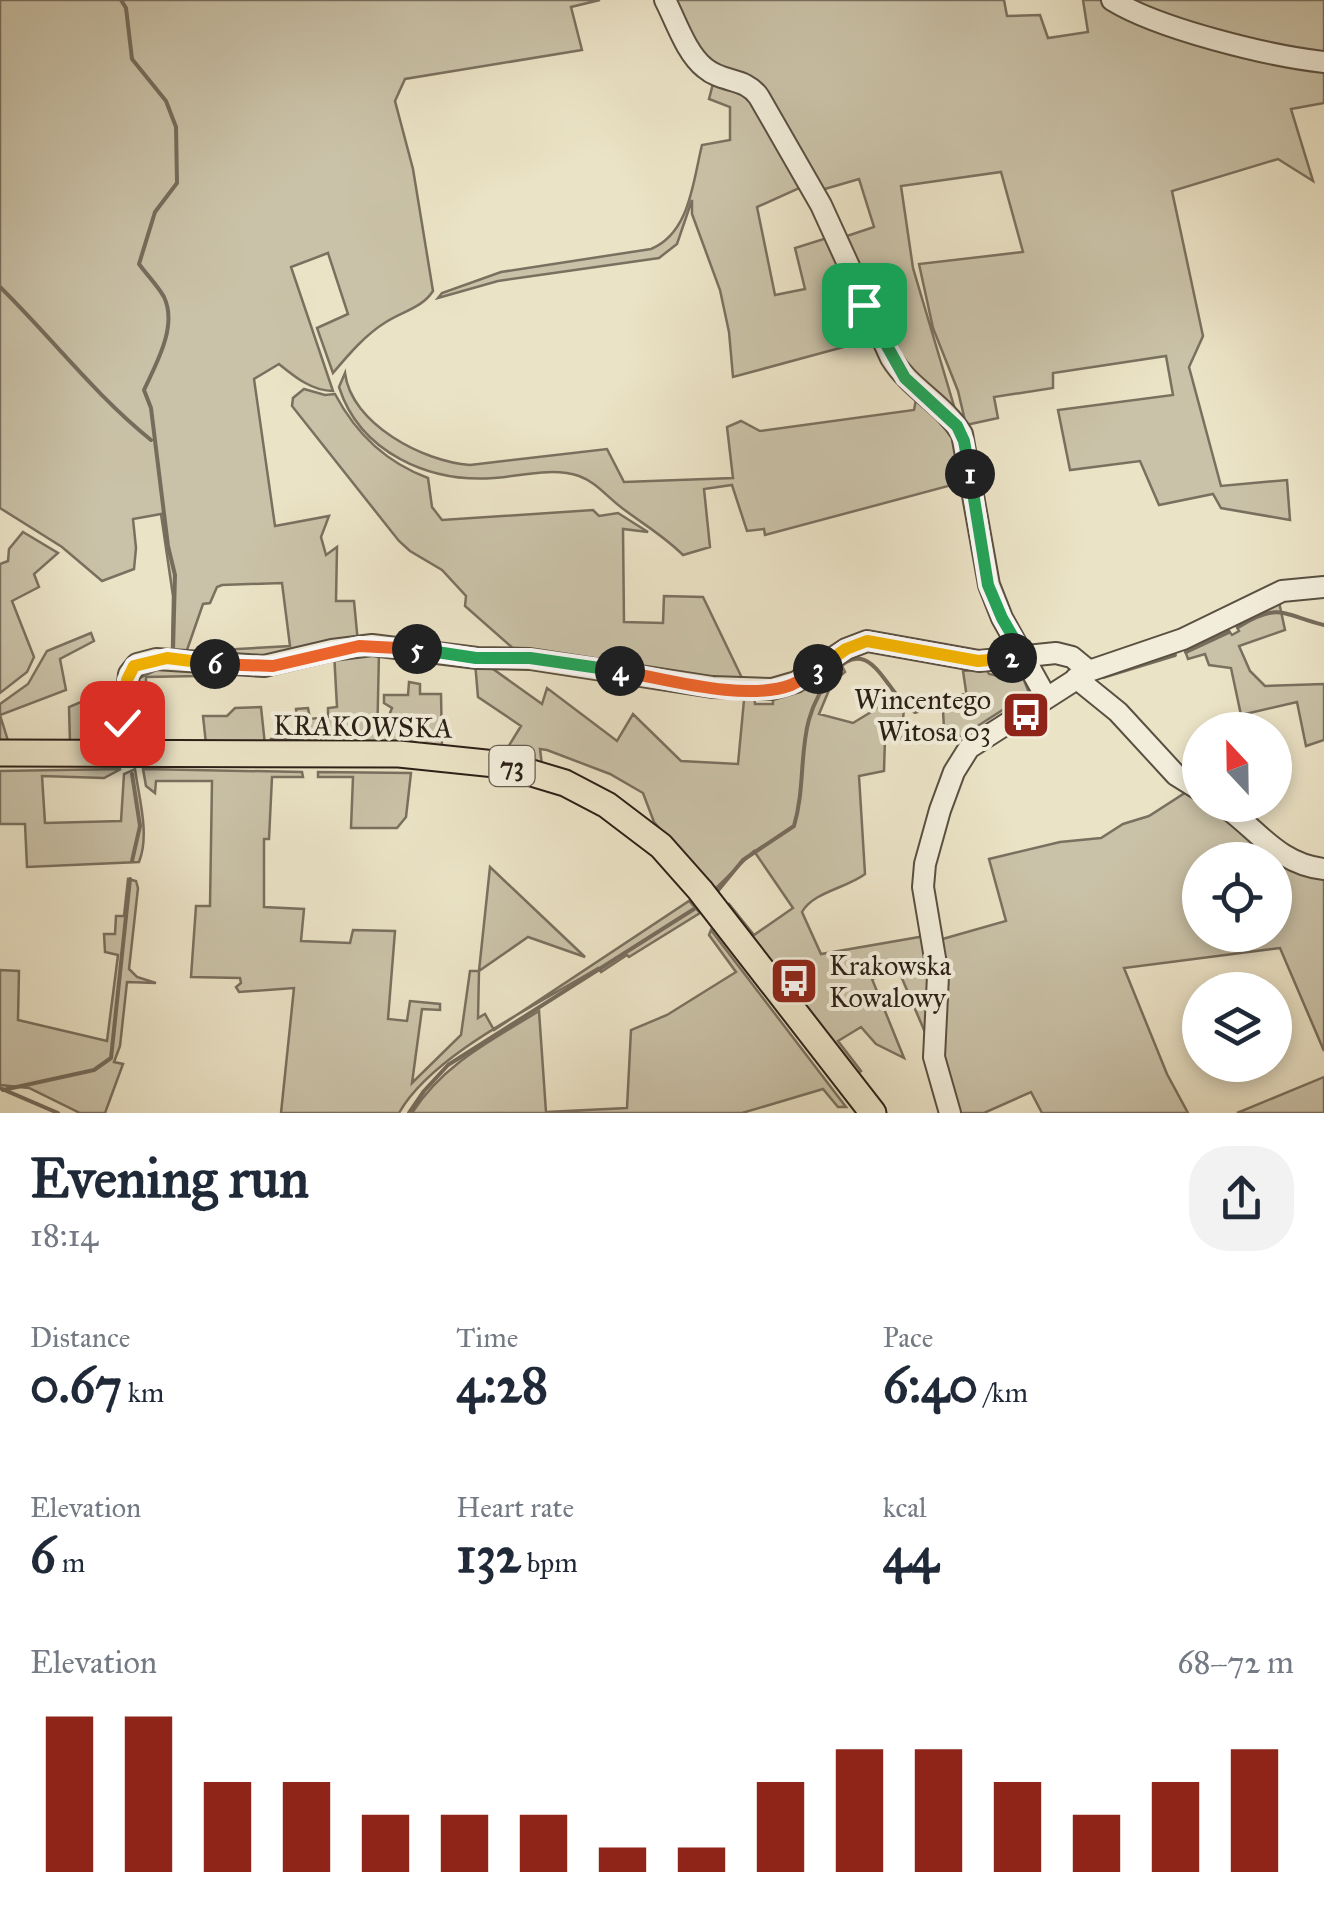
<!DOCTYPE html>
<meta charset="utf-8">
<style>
body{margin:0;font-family:"IM FELL Great Primer",serif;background:#f2f2f3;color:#1f2937;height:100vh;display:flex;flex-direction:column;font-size:38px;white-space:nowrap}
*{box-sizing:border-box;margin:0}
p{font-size:32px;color:#747a83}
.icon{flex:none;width:55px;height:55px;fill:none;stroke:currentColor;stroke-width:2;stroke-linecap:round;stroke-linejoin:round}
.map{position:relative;height:1113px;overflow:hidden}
.details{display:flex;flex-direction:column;background:#fff;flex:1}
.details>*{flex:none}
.needle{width:65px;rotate:338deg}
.controls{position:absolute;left:1182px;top:712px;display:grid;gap:20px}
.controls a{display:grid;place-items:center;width:110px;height:110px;border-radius:50%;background:#fff;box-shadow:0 5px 15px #0003;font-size:50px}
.pin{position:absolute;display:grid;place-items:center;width:85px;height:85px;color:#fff;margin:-42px;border-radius:20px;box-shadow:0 5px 15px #0006}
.km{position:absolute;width:50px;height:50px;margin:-25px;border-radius:50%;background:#222;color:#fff;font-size:28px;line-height:50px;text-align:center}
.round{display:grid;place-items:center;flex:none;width:105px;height:105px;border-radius:40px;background:#f2f2f3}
.overview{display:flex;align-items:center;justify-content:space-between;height:170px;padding:0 30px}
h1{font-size:55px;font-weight:700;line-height:75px}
.stats{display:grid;grid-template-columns:repeat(3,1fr);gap:15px;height:170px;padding:10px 30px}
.stats div{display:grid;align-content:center}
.stats b{font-size:50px;font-weight:700}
.stats small{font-size:28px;font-weight:400}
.stats p{font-size:28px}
.chart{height:280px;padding:20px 30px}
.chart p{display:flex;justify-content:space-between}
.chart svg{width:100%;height:180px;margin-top:10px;stroke:#8f2418;stroke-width:6}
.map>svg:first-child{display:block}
.green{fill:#cac2a8;stroke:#7a705f;stroke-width:2.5;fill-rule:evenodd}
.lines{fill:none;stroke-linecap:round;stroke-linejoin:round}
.stream{stroke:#766c5c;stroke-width:4}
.minor-casing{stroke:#5a5042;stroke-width:24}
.major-casing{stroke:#2a1f16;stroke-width:29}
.minor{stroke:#f2edda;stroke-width:20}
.major{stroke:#ebe3c6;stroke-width:25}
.split-1-casing{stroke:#fff;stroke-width:20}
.split-2-casing{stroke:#fff;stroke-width:20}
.split-3-casing{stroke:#fff;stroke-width:20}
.split-4-casing{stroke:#fff;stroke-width:20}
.split-5-casing{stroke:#fff;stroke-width:20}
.split-6-casing{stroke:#fff;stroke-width:20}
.split-7-casing{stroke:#fff;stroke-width:20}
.split-1{stroke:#22a559;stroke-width:12}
.split-2{stroke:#22a559;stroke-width:12}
.split-3{stroke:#f5b400;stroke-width:12}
.split-4{stroke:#f0652b;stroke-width:12}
.split-5{stroke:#22a559;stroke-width:12}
.split-6{stroke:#f0652b;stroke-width:12}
.split-7{stroke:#f5b400;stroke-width:12}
.labels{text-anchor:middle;stroke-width:8;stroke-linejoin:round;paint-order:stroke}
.shield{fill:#f2edda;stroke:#665d51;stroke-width:2.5}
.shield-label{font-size:25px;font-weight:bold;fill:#2a1f16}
.poi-label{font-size:28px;fill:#2a1f16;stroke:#f2edda;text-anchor:end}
.street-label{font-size:28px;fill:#2a1f16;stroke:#f2edda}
</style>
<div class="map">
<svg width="1324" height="1113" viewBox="0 0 1324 1113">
<rect width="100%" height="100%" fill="#ebe3c6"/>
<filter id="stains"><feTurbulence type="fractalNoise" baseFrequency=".002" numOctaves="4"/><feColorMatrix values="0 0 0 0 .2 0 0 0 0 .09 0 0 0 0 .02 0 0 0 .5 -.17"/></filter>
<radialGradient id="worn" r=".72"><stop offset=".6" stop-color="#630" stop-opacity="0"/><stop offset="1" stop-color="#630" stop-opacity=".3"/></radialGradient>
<g class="green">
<path d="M 0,0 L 600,0 L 571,7 L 582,50 L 405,79 L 395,101 L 413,169 L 433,291 C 422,308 403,311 386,322 C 365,335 349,354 333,373 L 317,328 L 348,314 L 328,253 L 291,267 L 333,391 C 312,391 295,377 279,364 L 254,379 L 275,526 L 329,516 L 321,537 L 326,555 L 337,547 L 336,601 L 354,601 L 358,643 L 292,659 L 194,657 L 219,650 L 290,646 L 282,583 L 222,585 L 217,587 L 210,603 L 203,604 L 187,650 L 169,656 L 172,651 L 173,596 L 161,514 L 133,519 L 136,548 L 134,569 L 102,581 L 62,547 L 0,508 Z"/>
<polygon points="670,0 1004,0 1007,16 1040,15 1048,38 1088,32 1083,0 1106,0 1324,66 1324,103 1291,109 1313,181 1278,159 1172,191 1203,336 1189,367 1221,486 1287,480 1290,520 1221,508 1213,494 1159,505 1140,461 1070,470 1058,410 1173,395 1166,356 1053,373 1053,388 994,397 998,418 966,425 958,391 933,328 919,264 1023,252 1001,172 901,186 913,268 959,423 915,385 838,239 874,227 859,179 818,191 757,87 708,66"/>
<polygon points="1123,0 1324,0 1324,59 1225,36"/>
<path d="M 714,80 L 749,91 L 804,186 L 757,207 L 775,295 L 805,289 L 795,248 L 830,237 L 877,338 L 733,377 L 729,332 L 720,290 L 692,214 L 692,200 L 677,244 L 659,258 L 498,281 L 438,298 L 442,293 L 501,272 L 651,249 C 690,233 693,181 702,145 L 730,140 L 730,107 L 709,99 Z"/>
<path d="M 345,373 C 351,424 424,462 470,465 L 607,449 L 624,482 L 733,478 L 727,427 L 741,421 L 760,431 L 914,410 L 917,394 L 947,419 L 967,481 L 765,535 L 764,529 L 747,531 L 732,485 L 704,489 L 710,547 L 683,555 C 664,536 643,524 622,508 C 607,497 596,482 579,476 C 553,467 520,476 494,478 C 430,483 360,453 339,387 Z"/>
<path d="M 304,389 L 325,395 L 335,394 C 356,434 385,462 428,478 L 432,507 L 442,520 L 593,510 L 599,516 L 618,513 L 648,532 L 623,529 L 624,622 L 663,623 L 664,596 L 703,597 L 743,680 L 741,686 L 515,650 L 465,606 L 466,596 L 442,570 L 410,551 L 399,541 L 292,406 L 293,398 Z"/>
<polygon points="23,532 58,553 34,574 39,587 12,601 34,657 27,672 0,693 0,564 8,561 9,549"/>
<polygon points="1279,602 1285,630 1239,646 1250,671 1265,686 1324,684 1324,740 1306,746 1297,702 1241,715 1231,668 1209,665 1205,654 1188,659 1183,645 1225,626 1232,635 1239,631 1234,622"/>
<polygon points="91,633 94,641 60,659 66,690 0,715 9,744 0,744 0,704 28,684 47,651"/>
<polygon points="334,652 379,652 377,745 271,745 271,739 298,739 296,709 308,708 310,719 328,717 328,708 337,707"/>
<path d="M 475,662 L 486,664 L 542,704 L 547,688 L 617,741 L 633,714 L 681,761 L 738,764 L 744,700 L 709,693 L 754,693 L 755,704 L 773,704 L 773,693 L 841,664 L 845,672 L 832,683 L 819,714 L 853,723 L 894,698 L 904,709 L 901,739 L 885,738 L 884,771 L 859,776 L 865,874 C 847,888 813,892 802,912 L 821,954 L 925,936 L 932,993 L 927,1037 L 898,969 L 872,979 L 904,1058 L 876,1044 L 861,1027 L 838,1041 L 861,1071 L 855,1075 L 817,1027 L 800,998 L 801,994 L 794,984 L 797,980 L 793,975 L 789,978 L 776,962 L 773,963 L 751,942 L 725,907 L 729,904 L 754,935 L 793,908 L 754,851 L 713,891 L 654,822 L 643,793 L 610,774 L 547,750 L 540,749 L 542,765 L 508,754 L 508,747 L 521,726 L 478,697 Z"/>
<polygon points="209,667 199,676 146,677 145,740 196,741 195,745 133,743 124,735 139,668"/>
<polygon points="986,669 989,674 1012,679 1022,675 1029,693 956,740 944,729 943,710 967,698 963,671"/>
<polygon points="409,682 420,684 420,694 441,694 442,748 386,746 386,723 392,708 384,703 384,695 408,695"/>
<polygon points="121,685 114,741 70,743 69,707"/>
<polygon points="261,707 265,745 206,744 203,716 227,716 235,708"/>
<path d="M 121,769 L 104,778 L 42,776 L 45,823 L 121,821 L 124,774 L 135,769 C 139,798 150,835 139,862 L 27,867 L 25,824 L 0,824 L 0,771 Z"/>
<path d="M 143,769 L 302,772 L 303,777 L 272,777 L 269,839 L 264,839 L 264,907 L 304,909 L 301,941 L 350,943 L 353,930 L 395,931 L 388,1019 L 407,1021 L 410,1001 L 440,1004 L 440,1010 L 422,1009 L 412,1083 L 461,1035 L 470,971 L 479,971 L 490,867 L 585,957 L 528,937 L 479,971 L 478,1018 L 485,1014 L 494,1030 L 689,901 L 700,913 L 629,957 L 627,955 L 601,972 L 598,968 C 539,1004 432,1054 399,1113 L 281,1113 L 294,988 L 239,992 L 236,987 L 241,983 L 240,978 L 191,977 L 196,906 L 210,906 L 212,781 L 156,781 L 155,793 L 146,786 Z"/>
<polygon points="318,772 411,773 406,817 397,828 351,828 353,777 318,777"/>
<path d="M 1191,789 L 1200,794 L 1200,805 L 1218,805 L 1324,871 L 1324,1051 L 1280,948 L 1124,968 L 1167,1074 L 1188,1113 L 1042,1113 L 1031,1092 L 984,1113 L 958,1113 L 941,1061 L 939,940 L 1006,921 L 989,859 L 1060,842 L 1101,838 L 1123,824 L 1149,816 ZM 1200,860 L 1275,860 L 1275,935 L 1200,935 Z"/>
<polygon points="128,879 136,881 138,888 129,969 137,977 156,983 127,982 120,1046 114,1062 123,1064 105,1113 80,1113 29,1088 0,1085 0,970 19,971 18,1020 107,1041 118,955 105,952 104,934 115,934 116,916 124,916"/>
<path d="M 711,930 L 846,1107 L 838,1107 L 823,1089 L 742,1113 L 412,1113 C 443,1064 492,1040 539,1011 L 546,1112 L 627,1108 L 631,1030 L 667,1015 L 736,972 L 709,935 Z"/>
<polygon points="1324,1077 1324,1113 1237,1113"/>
</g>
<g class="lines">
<g class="stream">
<path d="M 121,0 L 126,8 L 132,59 L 166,101 L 176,127 L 177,183 L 155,212 L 139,264 C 147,275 158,286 164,297 C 178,326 156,364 144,390 L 151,408 L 168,546 L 175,575 L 173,651"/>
<path d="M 0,287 C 51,337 95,395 151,440"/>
<path d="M 1238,627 C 1279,602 1281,614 1324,625"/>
<polyline points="1186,652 1229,632"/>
<polyline points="1103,677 1175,655"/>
<polyline points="138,678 161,667"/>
<polyline points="132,861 140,826 132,774"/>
<path d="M 715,894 L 743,860 L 794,826 C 810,771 791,722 835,672 C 842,664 850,657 861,659 C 881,663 894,701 915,712 L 964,695"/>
<polyline points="0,1088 58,1113"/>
<polyline points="3,1090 94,1070 111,1058 130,879"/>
<polyline points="409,1113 424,1091 448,1065 694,909"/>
</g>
<g class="minor-casing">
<g id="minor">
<path d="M 665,0 C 676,21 686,53 705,68 C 722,83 746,77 759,97 L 821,205 L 891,358 C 910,389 943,403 962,434 L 989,585 L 1002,618 L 1046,697"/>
<path d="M 1112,0 C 1159,29 1269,56 1324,62"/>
<polyline points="1076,678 1118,712 1176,775 1200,790"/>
<polyline points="121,753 129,674 137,664 156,659 264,666 332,650 372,645 477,658 530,659 712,687 772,689 796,682 846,649 867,641 979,661 1056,653 1072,657 1089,671"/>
<path d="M 1223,805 C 1258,830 1278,864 1324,869"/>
<polyline points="950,1113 934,1057 938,976 923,887 925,864 940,810 954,772 969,748 1089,671 1183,639 1282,591 1324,587"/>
</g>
</g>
<g class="major-casing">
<polyline id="major" points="0,753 399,754 505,765 565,783 607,805 661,846 700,890 873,1113"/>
</g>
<use href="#minor" class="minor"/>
<use href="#major" class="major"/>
</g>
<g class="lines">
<g class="split-1-casing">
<polyline id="split-1" points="864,305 905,378 957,426 964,441 970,474"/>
</g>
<g class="split-2-casing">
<polyline id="split-2" points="970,474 988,585 1002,618 1024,656 1012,658"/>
</g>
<g class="split-3-casing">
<polyline id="split-3" points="818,669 846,649 867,641 978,661 1012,658"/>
</g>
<g class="split-4-casing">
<path id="split-4" d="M 620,671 C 667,679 745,702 791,685 C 800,681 809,675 818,669"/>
</g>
<g class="split-5-casing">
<polyline id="split-5" points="417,649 476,658 530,658 620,671"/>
</g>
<g class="split-6-casing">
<polyline id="split-6" points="215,664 273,666 359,646 417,649"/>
</g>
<g class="split-7-casing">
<polyline id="split-7" points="122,723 127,680 134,666 167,658 215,664"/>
</g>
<use href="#split-1" class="split-1"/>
<use href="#split-2" class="split-2"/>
<use href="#split-3" class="split-3"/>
<use href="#split-4" class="split-4"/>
<use href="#split-5" class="split-5"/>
<use href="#split-6" class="split-6"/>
<use href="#split-7" class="split-7"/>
</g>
<defs>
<g id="bus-square" transform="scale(2.5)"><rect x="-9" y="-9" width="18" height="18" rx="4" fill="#8f2418" stroke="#f2edda"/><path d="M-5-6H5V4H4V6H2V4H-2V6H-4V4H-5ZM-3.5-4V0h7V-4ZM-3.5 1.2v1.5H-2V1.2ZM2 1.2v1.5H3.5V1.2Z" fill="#fff"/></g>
</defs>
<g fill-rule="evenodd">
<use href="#bus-square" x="1026" y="715"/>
<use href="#bus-square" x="794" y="981"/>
</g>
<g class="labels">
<rect class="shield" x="489.5" y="746" width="45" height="40" rx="8"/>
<g class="shield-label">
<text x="512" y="775">73</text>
</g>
<g class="poi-label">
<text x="991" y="709">Wincentego<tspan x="991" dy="32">Witosa 03</tspan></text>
<text x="829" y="975" text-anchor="start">Krakowska<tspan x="829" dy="32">Kowalowy</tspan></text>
</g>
<g class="street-label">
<text transform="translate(363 726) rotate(1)" y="10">KRAKOWSKA</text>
</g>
</g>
<rect width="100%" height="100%" filter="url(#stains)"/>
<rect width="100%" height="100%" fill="url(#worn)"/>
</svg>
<div class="controls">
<a><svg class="needle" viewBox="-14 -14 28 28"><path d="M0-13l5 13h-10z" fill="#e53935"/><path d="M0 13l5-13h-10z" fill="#747a83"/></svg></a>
<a><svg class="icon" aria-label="locate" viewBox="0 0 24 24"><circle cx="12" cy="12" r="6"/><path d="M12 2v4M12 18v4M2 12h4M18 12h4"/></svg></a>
<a><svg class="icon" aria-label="layers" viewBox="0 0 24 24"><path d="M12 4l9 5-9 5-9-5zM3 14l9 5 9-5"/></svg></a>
</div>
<div class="pin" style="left:864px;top:305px;background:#1e9e55"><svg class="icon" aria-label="arrive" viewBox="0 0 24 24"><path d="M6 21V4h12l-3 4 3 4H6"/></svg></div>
<div class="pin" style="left:122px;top:723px;background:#d93025"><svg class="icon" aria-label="check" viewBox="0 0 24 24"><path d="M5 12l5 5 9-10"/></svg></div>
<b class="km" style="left:970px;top:474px">1</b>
<b class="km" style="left:1012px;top:658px">2</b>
<b class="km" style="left:818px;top:669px">3</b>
<b class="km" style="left:620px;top:671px">4</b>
<b class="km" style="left:417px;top:649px">5</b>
<b class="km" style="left:215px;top:664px">6</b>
</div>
<section class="details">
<div class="overview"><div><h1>Evening run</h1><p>18:14</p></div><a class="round"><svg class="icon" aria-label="share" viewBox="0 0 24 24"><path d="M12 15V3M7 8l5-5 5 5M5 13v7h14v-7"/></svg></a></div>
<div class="stats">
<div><p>Distance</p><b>0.67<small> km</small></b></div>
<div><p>Time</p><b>4:28</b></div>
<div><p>Pace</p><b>6:40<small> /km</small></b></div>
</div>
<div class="stats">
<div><p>Elevation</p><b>6<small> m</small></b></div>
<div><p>Heart rate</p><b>132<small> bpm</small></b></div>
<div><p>kcal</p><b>44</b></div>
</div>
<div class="chart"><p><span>Elevation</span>68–72 m</p>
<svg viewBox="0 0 160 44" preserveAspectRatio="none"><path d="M5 44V6M15 44V6M25 44V22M35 44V22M45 44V30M55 44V30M65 44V30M75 44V38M85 44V38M95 44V22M105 44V14M115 44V14M125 44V22M135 44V30M145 44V22M155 44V14"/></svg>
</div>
</section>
